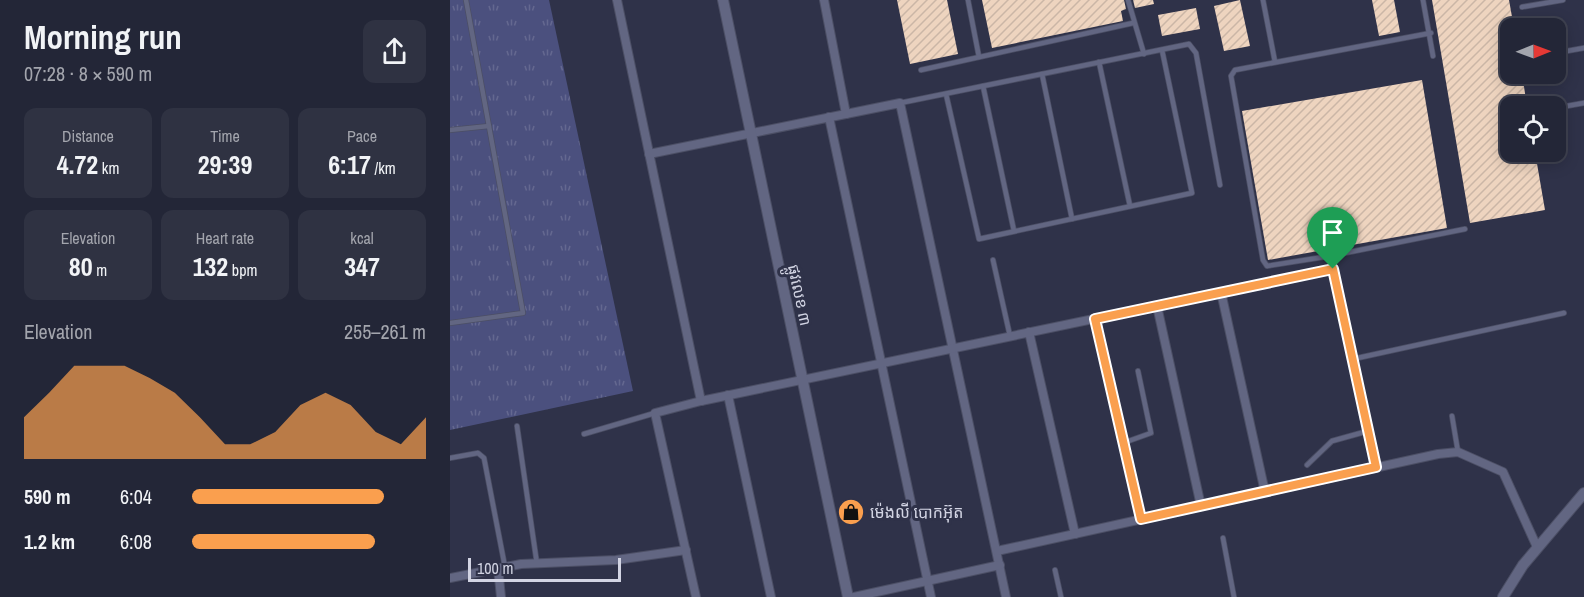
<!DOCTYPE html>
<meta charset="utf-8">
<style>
body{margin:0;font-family:"Archivo Narrow","Noto Sans Khmer",sans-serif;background:#2f3242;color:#f1f3f6;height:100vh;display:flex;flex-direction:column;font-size:22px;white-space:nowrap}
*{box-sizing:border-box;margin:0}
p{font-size:20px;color:#a3a5ad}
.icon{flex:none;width:33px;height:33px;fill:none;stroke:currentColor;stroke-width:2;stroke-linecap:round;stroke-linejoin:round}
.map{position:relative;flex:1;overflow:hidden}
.drawer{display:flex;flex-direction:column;background:#232637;width:450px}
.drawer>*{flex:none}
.needle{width:39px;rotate:89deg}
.buttons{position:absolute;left:1050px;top:18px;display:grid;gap:12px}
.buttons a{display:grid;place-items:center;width:66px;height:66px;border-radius:12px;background:#232637;box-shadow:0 3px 15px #0003,0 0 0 2px #404352;font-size:30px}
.scale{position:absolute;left:18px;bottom:15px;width:153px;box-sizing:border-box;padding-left:6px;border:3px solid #d2d4e3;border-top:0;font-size:16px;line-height:21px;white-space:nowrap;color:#d2d4e3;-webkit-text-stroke:4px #2f3249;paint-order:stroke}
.pin{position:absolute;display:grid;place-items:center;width:51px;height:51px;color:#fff;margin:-62px -26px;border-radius:50% 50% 50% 0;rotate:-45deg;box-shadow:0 0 6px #0007}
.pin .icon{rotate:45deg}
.round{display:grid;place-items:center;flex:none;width:63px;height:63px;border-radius:12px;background:#2f3242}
.overview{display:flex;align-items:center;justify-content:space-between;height:102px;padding:0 24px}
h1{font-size:33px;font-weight:700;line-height:45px}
.stats{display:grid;grid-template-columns:repeat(3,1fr);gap:9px;height:102px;padding:6px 24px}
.stats div{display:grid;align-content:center;border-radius:12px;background:#2f3242;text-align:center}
.stats b{font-size:26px;font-weight:700}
.stats small{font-size:16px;font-weight:400}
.stats p{font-size:16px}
.chart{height:168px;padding:12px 24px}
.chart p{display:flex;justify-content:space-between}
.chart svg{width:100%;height:108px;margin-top:6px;fill:#fa9f4e;opacity:.7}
ul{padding:0 24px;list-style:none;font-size:20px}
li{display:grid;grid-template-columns:96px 72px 1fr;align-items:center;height:45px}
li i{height:15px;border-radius:8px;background:#fa9f4e}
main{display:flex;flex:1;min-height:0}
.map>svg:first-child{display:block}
.grass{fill:url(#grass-tufts)}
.building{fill:url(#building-hatch)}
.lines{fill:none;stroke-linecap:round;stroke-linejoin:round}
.service-casing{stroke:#4c4f65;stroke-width:6}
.minor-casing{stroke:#4c4f65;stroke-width:10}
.tertiary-casing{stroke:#4c4f65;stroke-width:12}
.service{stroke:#626682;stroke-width:4.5}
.minor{stroke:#626682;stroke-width:8}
.tertiary{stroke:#626682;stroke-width:10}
.route-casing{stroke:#fff;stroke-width:12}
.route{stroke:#fa9f4e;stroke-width:8}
.labels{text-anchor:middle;stroke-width:6;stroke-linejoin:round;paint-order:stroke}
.street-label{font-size:16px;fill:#d2d4e3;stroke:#2f3249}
.poi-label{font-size:16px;fill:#d2d4e3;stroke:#2f3249;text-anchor:start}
</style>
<main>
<section class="drawer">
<div class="overview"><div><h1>Morning run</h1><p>07:28 · 8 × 590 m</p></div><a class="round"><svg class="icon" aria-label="share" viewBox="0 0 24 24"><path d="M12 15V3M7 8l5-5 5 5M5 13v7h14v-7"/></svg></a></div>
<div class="stats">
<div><p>Distance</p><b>4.72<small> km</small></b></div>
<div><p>Time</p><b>29:39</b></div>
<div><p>Pace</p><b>6:17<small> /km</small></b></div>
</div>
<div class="stats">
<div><p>Elevation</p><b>80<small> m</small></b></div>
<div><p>Heart rate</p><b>132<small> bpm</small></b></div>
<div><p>kcal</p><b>347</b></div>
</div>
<div class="chart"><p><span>Elevation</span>255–261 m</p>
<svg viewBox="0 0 160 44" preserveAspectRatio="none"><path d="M0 44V27L10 17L20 6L30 6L40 6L50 11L60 17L70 27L80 38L90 38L100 33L110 22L120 17L130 22L140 33L150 38L160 27V44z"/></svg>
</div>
<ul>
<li><b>590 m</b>6:04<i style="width:82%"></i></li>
<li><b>1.2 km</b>6:08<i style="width:78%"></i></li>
</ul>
</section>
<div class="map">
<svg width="1134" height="597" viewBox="0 0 1134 597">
<defs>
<pattern id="grass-tufts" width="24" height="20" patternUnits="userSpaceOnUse" patternTransform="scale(1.5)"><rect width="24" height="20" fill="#4b507e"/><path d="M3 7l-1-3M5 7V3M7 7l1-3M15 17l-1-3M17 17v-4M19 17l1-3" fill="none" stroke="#646890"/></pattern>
<pattern id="building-hatch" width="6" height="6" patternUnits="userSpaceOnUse" patternTransform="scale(1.5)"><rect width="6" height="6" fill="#eed4bf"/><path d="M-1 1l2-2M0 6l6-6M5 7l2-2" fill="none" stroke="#cbb6a6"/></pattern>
</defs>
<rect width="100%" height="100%" fill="#2f3249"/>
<polygon class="grass" points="0,0 99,0 183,391 0,430"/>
<g class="building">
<polygon points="447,0 497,0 508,54 460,64"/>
<polygon points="532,0 674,0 676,9 671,11 673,21 542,48"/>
<polygon points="683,0 703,0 704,4 685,8"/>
<polygon points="790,0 800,46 774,51 764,6"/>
<polygon points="922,0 944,0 950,32 929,36"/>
<polygon points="982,0 1059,0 1064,28 1060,28 1060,74 1072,74 1077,106 1060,106 1060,152 1085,152 1095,210 1020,223"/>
<polygon points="746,8 750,29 712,36 708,15"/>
<polygon points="972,80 997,228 818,260 792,111"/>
</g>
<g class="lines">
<g class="service-casing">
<g id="service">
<polyline points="518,0 529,57"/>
<polyline points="678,0 694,54"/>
<polyline points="813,0 825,62"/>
<polyline points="973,0 983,56"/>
<polyline points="1072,7 1113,0"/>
<polyline points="1106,53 1134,48"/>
<polyline points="649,62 680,206"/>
<polyline points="471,70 683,23"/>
<polyline points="592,74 622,219"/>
<polyline points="533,86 564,231"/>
<polyline points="496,94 529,239 742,193 712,50"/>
<polyline points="450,103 739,44 746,53 770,185"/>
<polyline points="1106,108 1134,103"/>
<polyline points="0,130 39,126"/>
<polyline points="880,256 1015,229"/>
<polyline points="543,260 560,336"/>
<polyline points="883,269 880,256 817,266 813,260 781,76 785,70 981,33"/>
<polyline points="0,323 73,313 16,0"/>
<polyline points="903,359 1114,313"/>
<polyline points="1002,416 1008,452"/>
<polyline points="67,426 87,564"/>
<polyline points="134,434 205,413"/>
<polyline points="673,443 701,433 688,371"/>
<polyline points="0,458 28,453 34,458 55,567"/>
<polyline points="857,465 882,441 918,431"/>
<polyline points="773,538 784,597"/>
<polyline points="605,570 611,597"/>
</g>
</g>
<g class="minor-casing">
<g id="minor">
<polyline points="167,0 251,401"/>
<polyline points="374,0 396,114"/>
<polyline points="379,117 481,597"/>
<polyline points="199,154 450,103 556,597"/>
<polyline points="771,292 815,492"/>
<polyline points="707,306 751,506"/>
<polyline points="645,319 691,519"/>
<polyline points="579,332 625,534"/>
<polyline points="278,395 321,597"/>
<polyline points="547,551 988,454 1008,452 1053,472 1087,547"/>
<polyline points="48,568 51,597"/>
<polyline points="0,578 71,564 166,560 236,550"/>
<polyline points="246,597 205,413 251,401 883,269 926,467"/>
<polyline points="404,597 550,565"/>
</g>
</g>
<g class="tertiary-casing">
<g id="tertiary">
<polyline points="273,0 398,597"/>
<polyline points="1053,597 1073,565 1134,493"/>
</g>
</g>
<use href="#service" class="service"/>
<use href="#minor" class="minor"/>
<use href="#tertiary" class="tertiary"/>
</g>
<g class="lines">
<g class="route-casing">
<polygon id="route" points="883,269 926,467 691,519 645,319"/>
</g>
<use href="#route" class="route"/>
</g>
<defs>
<g id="shop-disc" transform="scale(1.35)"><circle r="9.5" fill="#fa9f4e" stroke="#2f3249"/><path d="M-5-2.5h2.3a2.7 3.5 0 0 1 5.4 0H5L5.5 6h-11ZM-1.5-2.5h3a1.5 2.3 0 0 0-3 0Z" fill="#111"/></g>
</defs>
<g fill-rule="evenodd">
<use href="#shop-disc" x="401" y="512"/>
</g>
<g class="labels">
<g class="street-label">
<text transform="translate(350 295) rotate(78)" y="6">ផ្លូវលេខ ៣</text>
</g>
<g class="poi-label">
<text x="420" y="518">ម៉េងលី បោកអ៊ុត</text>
</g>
</g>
</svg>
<div class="buttons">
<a><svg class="needle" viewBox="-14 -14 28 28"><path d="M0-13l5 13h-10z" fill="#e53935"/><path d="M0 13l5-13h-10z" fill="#a3a5ad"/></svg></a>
<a><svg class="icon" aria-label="locate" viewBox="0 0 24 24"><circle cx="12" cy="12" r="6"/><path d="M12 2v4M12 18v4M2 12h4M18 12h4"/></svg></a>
</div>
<div class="scale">100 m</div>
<div class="pin" style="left:883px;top:269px;background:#1e9e55"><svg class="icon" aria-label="arrive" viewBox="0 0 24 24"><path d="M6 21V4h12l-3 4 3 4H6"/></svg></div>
</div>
</main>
